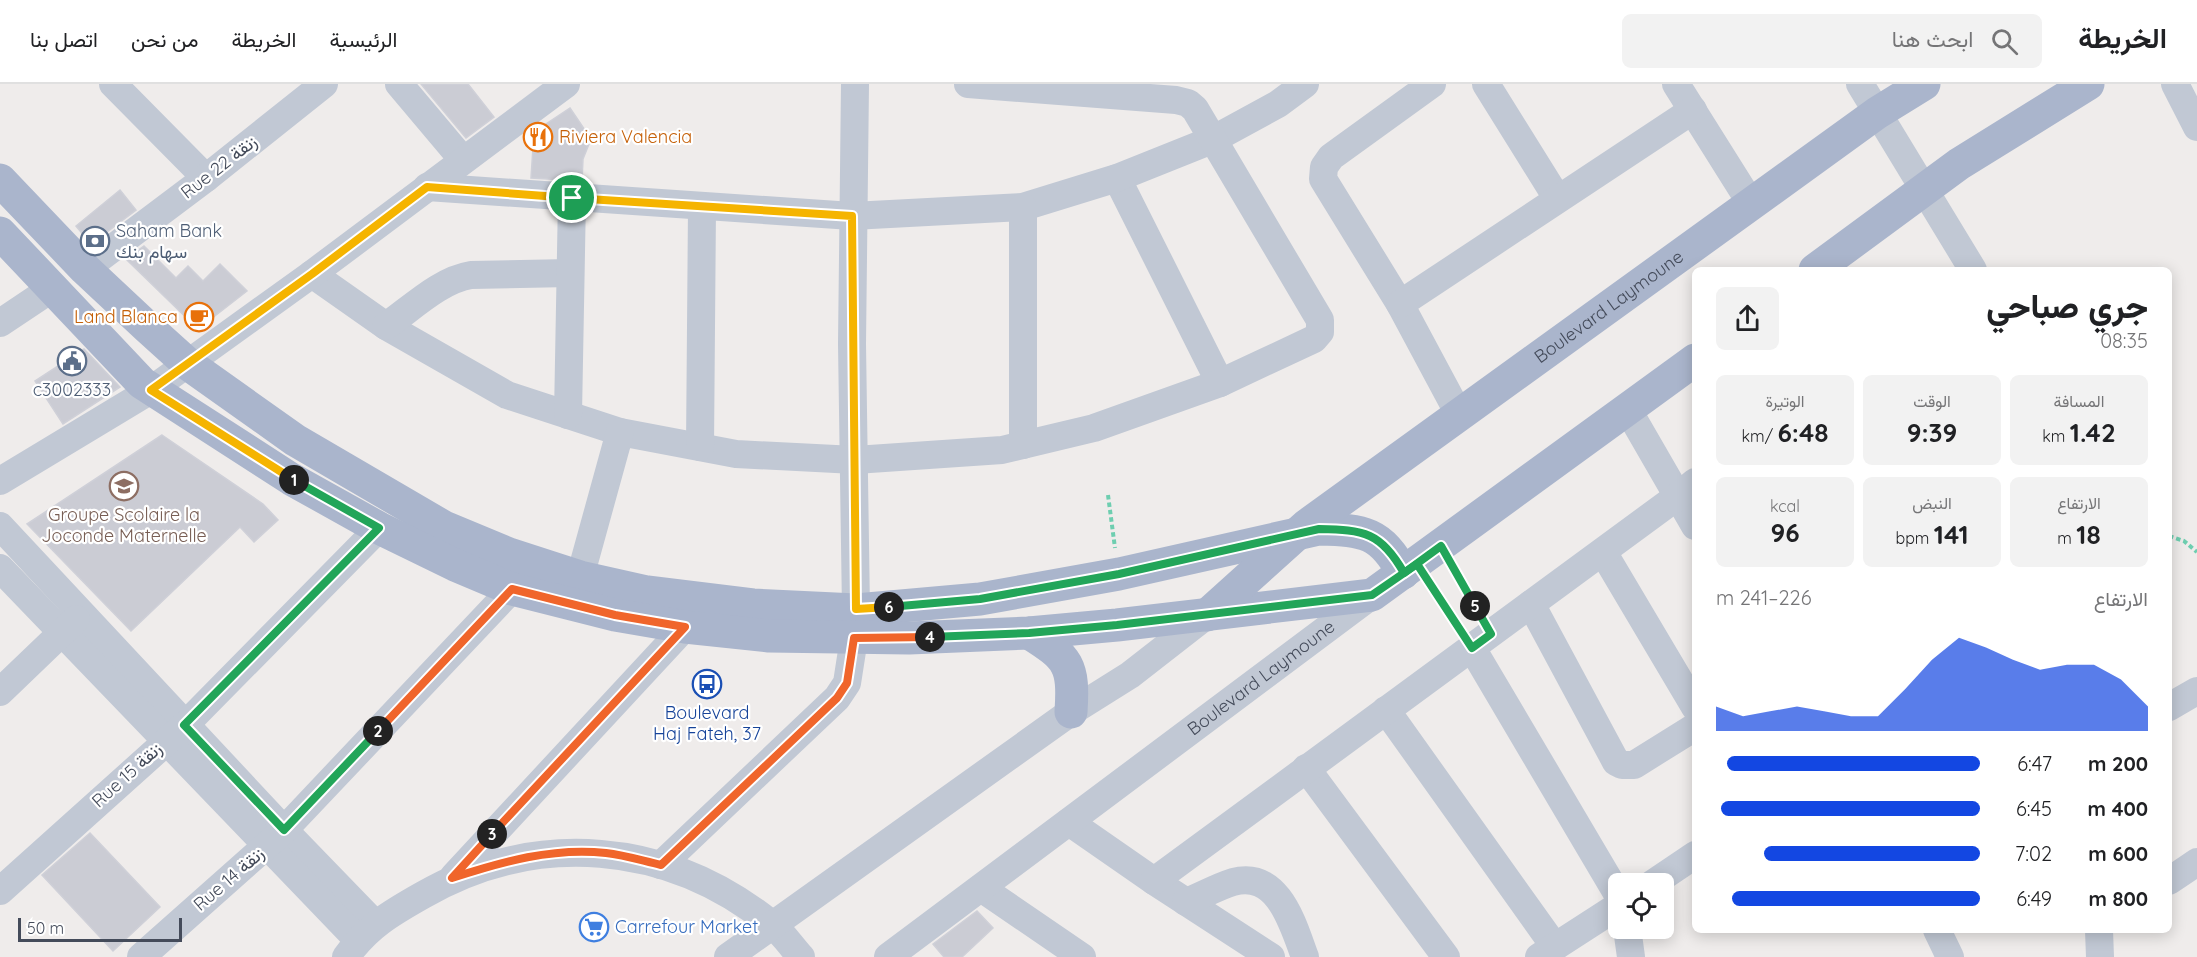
<!DOCTYPE html>
<html lang="ar">
<meta charset="utf-8">
<style>
body{margin:0;font-family:Quicksand,Vazirmatn,sans-serif;background:#f2f2f2;color:#202124;direction:rtl;height:100vh;display:flex;flex-direction:column;font-size:22px;white-space:nowrap}
*{box-sizing:border-box;margin:0}
p{font-size:20px;color:#757577}
.icon{flex:none;width:33px;height:33px;fill:none;stroke:currentColor;stroke-width:2;stroke-linecap:round;stroke-linejoin:round}
.map{position:relative;flex:1;overflow:hidden;direction:ltr}
.details{position:absolute;left:1692px;top:183px;width:480px;height:666px;display:flex;flex-direction:column;background:#fff;border-radius:9px;box-shadow:0 3px 15px #0003;direction:rtl}
.details>*{flex:none}
.buttons{position:absolute;left:1608px;top:789px;display:grid;gap:12px}
.buttons a{display:grid;place-items:center;width:66px;height:66px;border-radius:9px;background:#fff;box-shadow:0 3px 15px #0003;font-size:30px}
.scale{position:absolute;left:18px;bottom:15px;width:164px;box-sizing:border-box;padding-left:6px;border:3px solid #444b5a;border-top:0;font-size:16px;line-height:21px;white-space:nowrap;color:#444b5a;-webkit-text-stroke:4px #fff;paint-order:stroke}
.pin{position:absolute;display:grid;place-items:center;width:51px;height:51px;color:#fff;margin:-26px;border:3px solid #fff;border-radius:50%;box-shadow:0 2px 6px #0007}
.km{position:absolute;width:30px;height:30px;margin:-15px;border-radius:50%;background:#222;color:#fff;font-size:16px;line-height:30px;text-align:center}
.round{display:grid;place-items:center;flex:none;width:63px;height:63px;border-radius:9px;background:#f2f2f2}
.head{display:flex;align-items:center;justify-content:space-between;height:102px;padding:0 24px}
h1{font-size:33px;font-weight:800;line-height:45px}
.metrics{display:grid;grid-template-columns:repeat(3,1fr);gap:9px;height:102px;padding:6px 24px}
.metrics div{display:grid;align-content:center;border-radius:9px;background:#f2f2f2;text-align:center}
.metrics b{font-size:26px;font-weight:800}
.metrics small{font-size:16px;font-weight:400}
.metrics p{font-size:16px}
.chart{height:168px;padding:12px 24px}
.chart p{display:flex;justify-content:space-between}
.chart svg{width:100%;height:108px;margin-top:6px;fill:#1347e2;opacity:.7}
ul{padding:0 24px;list-style:none;font-size:20px}
li{display:grid;grid-template-columns:96px 72px 1fr;align-items:center;height:45px}
li i{height:15px;border-radius:8px;background:#1347e2}
header{display:flex;align-items:center;gap:36px;box-sizing:border-box;height:84px;padding:0 30px;background:#fff;border-bottom:2px solid #e0e0e0}
header strong{font-size:28px}
nav{display:flex;gap:33px;margin-inline-start:auto;font-size:21px}
.search{width:420px;height:54px;background:#f2f2f2;display:flex;align-items:center;gap:15px;box-sizing:border-box;padding:0 21px;border-radius:9px;color:#757577;font-size:22px}
.map>svg:first-child{display:block}
.building{fill:#cbccd4;stroke:#cfd0d8;stroke-width:1.5}
.lines{fill:none;stroke-linecap:round;stroke-linejoin:round}
.path{stroke:#6eceb0;stroke-width:4;stroke-dasharray:4.5 3;stroke-linecap:butt}
.minor{stroke:#c1c8d4;stroke-width:28}
.major{stroke:#aab5cc;stroke-width:33}
.split-1-casing{stroke:#fff;stroke-width:12}
.split-2-casing{stroke:#fff;stroke-width:12}
.split-3-casing{stroke:#fff;stroke-width:12}
.split-4-casing{stroke:#fff;stroke-width:12}
.split-5-casing{stroke:#fff;stroke-width:12}
.split-6-casing{stroke:#fff;stroke-width:12}
.split-7-casing{stroke:#fff;stroke-width:12}
.split-1{stroke:#f5b400;stroke-width:8}
.split-2{stroke:#22a559;stroke-width:8}
.split-3{stroke:#f0652b;stroke-width:8}
.split-4{stroke:#f0652b;stroke-width:8}
.split-5{stroke:#22a559;stroke-width:8}
.split-6{stroke:#22a559;stroke-width:8}
.split-7{stroke:#f5b400;stroke-width:8}
.labels{text-anchor:middle;stroke-width:4.5;stroke-linejoin:round;paint-order:stroke}
.food-label{font-size:18px;fill:#c56008;stroke:#fff;text-anchor:start}
.street-label{font-size:18px;fill:#444b5a;stroke:#fff}
.service-label{font-size:18px;fill:#4e5e75;stroke:#fff;text-anchor:start}
.education-label{font-size:18px;fill:#785e54;stroke:#fff}
.transit-label{font-size:18px;fill:#164399;stroke:#fff}
.shop-label{font-size:18px;fill:#366cbe;stroke:#fff;text-anchor:start}
</style>
<header>
<strong>الخريطة</strong>
<div class="search"><svg class="icon" aria-label="search" viewBox="0 0 24 24"><circle cx="10" cy="10" r="6"/><path d="M15 15l6 6"/></svg>ابحث هنا</div>
<nav><a>الرئيسية</a><a>الخريطة</a><a>من نحن</a><a>اتصل بنا</a></nav>
</header>
<div class="map">
<svg width="2197" height="873" viewBox="0 0 2197 873">
<rect width="100%" height="100%" fill="#efeceb"/>
<g class="building">
<polygon points="421,0 468,0 494,33 466,54"/>
<polygon points="570,24 591,55 583,75 582,97 531,94 534,48"/>
<polygon points="120,106 136,126 91,160 76,142"/>
<polygon points="144,162 176,194 188,182 203,197 220,180 247,207 198,245 126,175"/>
<polygon points="84,265 120,303 63,340 35,297"/>
<polygon points="162,351 263,420 278,436 254,458 240,443 131,547 27,440"/>
<polygon points="90,749 160,823 113,867 42,791"/>
<polygon points="977,827 993,844 962,873 944,873 933,860"/>
</g>
<g class="lines">
<g class="path">
<polyline points="1108,411 1115,464"/>
<polyline points="2169,452 2184,457 2197,468"/>
<polyline points="1453,484 1479,529"/>
<polyline points="1430,500 1459,544"/>
</g>
<g class="minor">
<polyline points="113,0 206,94"/>
<polyline points="399,0 463,76"/>
<polyline points="855,0 852,260 856,526"/>
<polyline points="1432,0 1331,73 1324,83 1323,95 1400,220 1460,332"/>
<polyline points="1486,0 1557,114"/>
<polyline points="1676,0 1752,121"/>
<polyline points="1860,0 1973,186"/>
<polyline points="2175,0 2197,43"/>
<polyline points="1117,94 1220,299"/>
<polyline points="427,103 852,132 1023,123 1117,94 1212,56 1278,20 1305,0"/>
<polyline points="1023,123 1023,361"/>
<polyline points="85,185 206,94 324,0"/>
<polyline points="312,190 386,242 507,311 620,348 736,370 855,376 1002,366 1094,344 1220,299 1314,255 1320,248 1320,236 1195,25 1188,19 1176,16 968,0"/>
<polyline points="1400,220 1693,26"/>
<polyline points="0,239 51,205"/>
<path d="M 386,242 C 412,224 440,196 471,191 L 570,189"/>
<polyline points="1628,326 1695,442"/>
<polyline points="568,331 572,114"/>
<polyline points="700,363 702,123"/>
<polyline points="0,397 151,306 312,190 566,0"/>
<polyline points="0,442 284,746 375,840"/>
<polyline points="1603,468 1695,623"/>
<polyline points="0,484 358,856"/>
<polyline points="580,493 620,348"/>
<polyline points="1531,520 1616,678 1622,681 1634,681 1695,643"/>
<polyline points="1472,564 1618,811"/>
<polyline points="0,608 76,535"/>
<polyline points="2169,623 2197,607"/>
<polyline points="1386,626 1555,863"/>
<polyline points="1306,684 1446,873"/>
<polyline points="1069,738 1154,797 1271,873"/>
<polyline points="661,781 837,614 847,599 854,554"/>
<polyline points="454,792 685,543"/>
<polyline points="1154,797 1678,412 1695,398"/>
<polyline points="2169,797 2197,778"/>
<polyline points="1652,800 1695,771"/>
<polyline points="981,804 1082,873"/>
<polyline points="0,807 185,641 379,444"/>
<path d="M 1186,818 C 1201,812 1217,803 1233,798 C 1279,786 1293,841 1305,873"/>
<polyline points="1627,844 1631,873"/>
<polyline points="1937,846 1950,873"/>
<polyline points="2099,846 2100,873"/>
<polyline points="141,873 284,746 512,505"/>
<path d="M 346,873 C 367,843 391,829 423,811 C 536,746 668,757 770,839 C 782,848 791,862 801,873"/>
<polyline points="728,873 1071,628 1130,591 1207,531"/>
<path id="s1" d="M 888,873 L 1372,511"/>
<polyline points="1539,873 1618,822"/>
</g>
<g class="major">
<path d="M 0,96 L 85,185 L 147,243 L 188,280 L 295,356 L 444,443 L 509,470 L 580,493 L 647,508 L 753,521 L 856,526 L 980,515 L 1119,490 L 1319,445 C 1364,446 1381,448 1403,489"/>
<polyline points="0,149 142,299 291,395 379,444 455,481 512,505 615,531 685,543 769,552 909,554 1029,549 1117,541 1372,511 1695,276"/>
<polyline points="1815,186 1959,80 2088,0"/>
<path id="s2" d="M 1207,531 L 1307,441 L 1877,29 L 1924,0"/>
<path d="M 1029,549 C 1069,574 1074,581 1071,628"/>
</g>
</g>
<g class="lines">
<g class="split-1-casing">
<polyline id="split-1" points="294,396 151,306 312,190 427,103 572,114"/>
</g>
<g class="split-2-casing">
<polyline id="split-2" points="294,396 379,444 184,641 284,746 378,647"/>
</g>
<g class="split-3-casing">
<polyline id="split-3" points="378,647 512,505 615,531 685,543 492,750"/>
</g>
<g class="split-4-casing">
<path id="split-4" d="M 492,750 L 452,794 C 501,778 553,763 606,769 C 625,771 643,777 661,781 L 837,614 L 847,599 L 854,554 L 930,553"/>
</g>
<g class="split-5-casing">
<polyline id="split-5" points="930,553 1029,549 1117,541 1372,511 1417,480 1472,564 1491,550 1475,522"/>
</g>
<g class="split-6-casing">
<path id="split-6" d="M 889,523 L 980,515 L 1119,490 L 1319,445 C 1364,446 1381,448 1404,489 L 1441,462 L 1475,522"/>
</g>
<g class="split-7-casing">
<polyline id="split-7" points="572,114 852,132 856,525 889,523"/>
</g>
<use href="#split-1" class="split-1"/>
<use href="#split-2" class="split-2"/>
<use href="#split-3" class="split-3"/>
<use href="#split-4" class="split-4"/>
<use href="#split-5" class="split-5"/>
<use href="#split-6" class="split-6"/>
<use href="#split-7" class="split-7"/>
</g>
<defs>
<g id="restaurant-ring" transform="scale(1.5)"><circle r="9.5" fill="#fff" stroke="#e8710a" stroke-width="1.5"/><path d="M-5-6h1v4h1v-4h1v4h1v-4h1v5L-1.5 .5V6h-2V.5L-5-1ZM5-6V6H3V1.5H1.5Q1.5-4 5-6Z" fill="#e8710a"/></g>
<g id="bank-ring" transform="scale(1.5)"><circle r="9.5" fill="#fff" stroke="#5c6f8a" stroke-width="1.5"/><path d="M-6-4H6V4H-6ZM0-2.3a2.3 2.3 0 1 0 0 4.6a2.3 2.3 0 1 0 0-4.6Z" fill="#5c6f8a"/></g>
<g id="cafe-ring" transform="scale(1.5)"><circle r="9.5" fill="#fff" stroke="#e8710a" stroke-width="1.5"/><path d="M-5.5-4.5H6V0H3Q3 3.5 0 3.5H-2.5Q-5.5 3.5-5.5 0ZM3-3.2v2h1.7v-2ZM-6 4.5H4V6H-6Z" fill="#e8710a"/></g>
<g id="civic-ring" transform="scale(1.5)"><circle r="9.5" fill="#fff" stroke="#5c6f8a" stroke-width="1.5"/><path d="M-.6-6.5H3V-4.5H.6V-3L4-1V1h2V6H-6V1h2V-1L-.6-3ZM-1.2 2.5V6h2.4V2.5Z" fill="#5c6f8a"/></g>
<g id="school-ring" transform="scale(1.5)"><circle r="9.5" fill="#fff" stroke="#8d6e63" stroke-width="1.5"/><path d="M0-5L7-2L0 1L-7-2ZM-4 1L0 2.5L4 1V4Q0 6-4 4Z" fill="#8d6e63"/></g>
<g id="bus-ring" transform="scale(1.5)"><circle r="9.5" fill="#fff" stroke="#1a4fb4" stroke-width="1.5"/><path d="M-5-6H5V4H4V6H2V4H-2V6H-4V4H-5ZM-3.5-4V0h7V-4ZM-3.5 1.2v1.5H-2V1.2ZM2 1.2v1.5H3.5V1.2Z" fill="#1a4fb4"/></g>
<g id="supermarket-ring" transform="scale(1.5)"><circle r="9.5" fill="#fff" stroke="#3f7fe0" stroke-width="1.5"/><path d="M-6-5.5h2.5l.6 2H6L4.5 2H-2.5L-4.4-4H-6ZM-1.5 3.2a1.3 1.3 0 1 0 .1 0ZM3 3.2a1.3 1.3 0 1 0 .1 0Z" fill="#3f7fe0"/></g>
</defs>
<g fill-rule="evenodd">
<use href="#restaurant-ring" x="538" y="53"/>
<use href="#bank-ring" x="95" y="157"/>
<use href="#cafe-ring" x="199" y="233"/>
<use href="#civic-ring" x="72" y="277"/>
<use href="#school-ring" x="124" y="402"/>
<use href="#bus-ring" x="707" y="600"/>
<use href="#supermarket-ring" x="594" y="843"/>
</g>
<g class="labels">
<g class="food-label">
<text x="559" y="59">Riviera Valencia</text>
<text x="178" y="239" text-anchor="end">Land Blanca</text>
</g>
<g class="street-label">
<text transform="translate(219 83) rotate(-38)" y="6">Rue 22 زنقة</text>
<text dy="6" stroke="none"><textPath href="#s2" startOffset="507">Boulevard Laymoune</textPath></text>
<text dy="6" stroke="none"><textPath href="#s1" startOffset="466">Boulevard Laymoune</textPath></text>
<text transform="translate(127 691) rotate(-42)" y="6">Rue 15 زنقة</text>
<text transform="translate(229 795) rotate(-41)" y="6">Rue 14 زنقة</text>
</g>
<g class="service-label">
<text x="116" y="153">Saham Bank<tspan x="116" dy="21">سهام بنك</tspan></text>
<text x="72" y="312" text-anchor="middle">c3002333</text>
</g>
<g class="education-label">
<text x="124" y="437">Groupe Scolaire la<tspan x="124" dy="21">Joconde Maternelle</tspan></text>
</g>
<g class="transit-label">
<text x="707" y="635">Boulevard<tspan x="707" dy="21">Haj Fateh, 37</tspan></text>
</g>
<g class="shop-label">
<text x="615" y="849">Carrefour Market</text>
</g>
</g>
</svg>
<div class="buttons">
<a><svg class="icon" aria-label="locate" viewBox="0 0 24 24"><circle cx="12" cy="12" r="6"/><path d="M12 2v4M12 18v4M2 12h4M18 12h4"/></svg></a>
</div>
<div class="scale">50 m</div>
<div class="pin" style="left:572px;top:114px;background:#1e9e55"><svg class="icon" aria-label="arrive" viewBox="0 0 24 24"><path d="M6 21V4h12l-3 4 3 4H6"/></svg></div>
<b class="km" style="left:294px;top:396px">1</b>
<b class="km" style="left:378px;top:647px">2</b>
<b class="km" style="left:492px;top:750px">3</b>
<b class="km" style="left:930px;top:553px">4</b>
<b class="km" style="left:1475px;top:522px">5</b>
<b class="km" style="left:889px;top:523px">6</b>
<section class="details">
<div class="head"><div><h1>جري صباحي</h1><p>08:35</p></div><a class="round"><svg class="icon" aria-label="share" viewBox="0 0 24 24"><path d="M12 15V3M7 8l5-5 5 5M5 13v7h14v-7"/></svg></a></div>
<div class="metrics">
<div><p>المسافة</p><b>1.42<small> km</small></b></div>
<div><p>الوقت</p><b>9:39</b></div>
<div><p>الوتيرة</p><b>6:48<small> /km</small></b></div>
</div>
<div class="metrics">
<div><p>الارتفاع</p><b>18<small> m</small></b></div>
<div><p>النبض</p><b>141<small> bpm</small></b></div>
<div><p>kcal</p><b>96</b></div>
</div>
<div class="chart"><p><span>الارتفاع</span>226–241 m</p>
<svg viewBox="0 0 160 44" preserveAspectRatio="none"><path d="M0 44V34L10 38L20 36L30 34L40 36L50 38L60 38L70 27L80 15L90 6L100 10L110 15L120 19L130 17L140 17L150 23L160 34V44z"/></svg>
</div>
<ul>
<li><b>200 m</b>6:47<i style="width:96%"></i></li>
<li><b>400 m</b>6:45<i style="width:98%"></i></li>
<li><b>600 m</b>7:02<i style="width:82%"></i></li>
<li><b>800 m</b>6:49<i style="width:94%"></i></li>
</ul>
</section>
</div>
